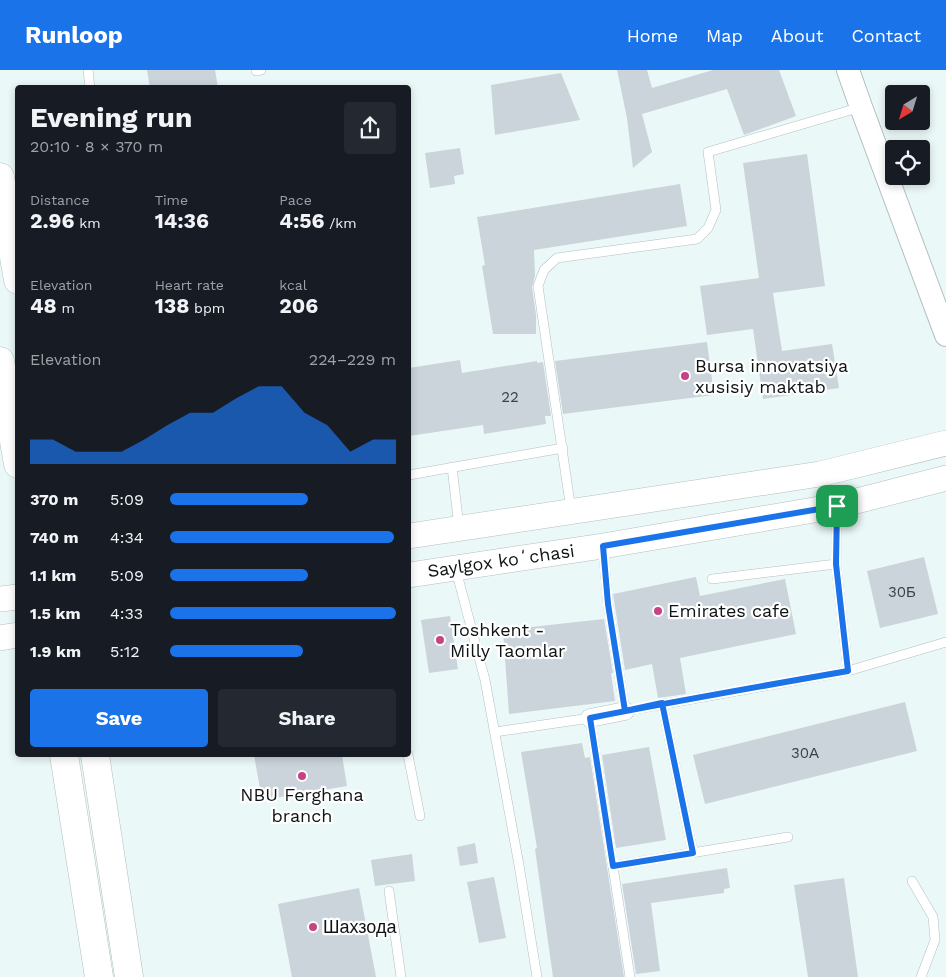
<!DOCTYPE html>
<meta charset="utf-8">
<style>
body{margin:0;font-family:"Work Sans",sans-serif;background:#242831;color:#f1f3f6;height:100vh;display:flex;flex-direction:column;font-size:19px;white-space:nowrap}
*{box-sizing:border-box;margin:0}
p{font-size:16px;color:#9ea1a6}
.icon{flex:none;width:28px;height:28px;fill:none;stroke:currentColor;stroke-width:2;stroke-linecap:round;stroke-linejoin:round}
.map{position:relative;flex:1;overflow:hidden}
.side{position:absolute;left:15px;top:15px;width:396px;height:672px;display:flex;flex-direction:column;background:#171b24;border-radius:5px;box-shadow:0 2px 8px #0003}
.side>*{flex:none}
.needle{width:32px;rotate:218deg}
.fabs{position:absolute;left:885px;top:15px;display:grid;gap:10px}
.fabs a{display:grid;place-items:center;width:45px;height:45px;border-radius:5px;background:#171b24;box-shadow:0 2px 8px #0003;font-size:25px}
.pin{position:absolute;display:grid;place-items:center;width:42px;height:42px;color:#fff;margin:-21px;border-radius:10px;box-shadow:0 2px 8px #0006}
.round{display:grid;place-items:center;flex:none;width:52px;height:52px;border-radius:5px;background:#242831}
.summary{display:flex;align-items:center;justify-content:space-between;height:85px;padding:0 15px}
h1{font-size:28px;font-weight:700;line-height:38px}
.metrics{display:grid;grid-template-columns:repeat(3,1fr);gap:8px;height:85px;padding:5px 15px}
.metrics div{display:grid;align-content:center}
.metrics b{font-size:21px;font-weight:700}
.metrics small{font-size:14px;font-weight:400}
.metrics p{font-size:14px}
.chart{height:140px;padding:10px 15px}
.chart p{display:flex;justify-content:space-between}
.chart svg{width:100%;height:90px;margin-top:5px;fill:#1a73e8;opacity:.7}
.button{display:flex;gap:10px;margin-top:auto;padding:10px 15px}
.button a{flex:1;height:58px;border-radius:5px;background:#1a73e8;color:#fff;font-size:20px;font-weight:700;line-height:58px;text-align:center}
.button a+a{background:#242831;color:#f1f3f6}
ul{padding:0 15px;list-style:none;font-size:16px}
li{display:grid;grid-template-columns:80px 60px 1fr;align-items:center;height:38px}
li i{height:12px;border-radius:6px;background:#1a73e8}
header{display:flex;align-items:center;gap:30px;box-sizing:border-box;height:70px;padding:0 25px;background:#1a73e8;color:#fff}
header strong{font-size:24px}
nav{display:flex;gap:28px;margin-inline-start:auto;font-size:18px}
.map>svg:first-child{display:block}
.building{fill:#cad4da}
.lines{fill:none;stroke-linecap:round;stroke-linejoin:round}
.service-casing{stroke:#b3bfc0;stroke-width:10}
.minor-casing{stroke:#b3bfc0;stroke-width:19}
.tertiary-casing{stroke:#b3bfc0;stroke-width:24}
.secondary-casing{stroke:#b3bfc0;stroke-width:26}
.primary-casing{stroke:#b3bfc0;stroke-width:29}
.service{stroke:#fff;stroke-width:9}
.minor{stroke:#fff;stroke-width:18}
.tertiary{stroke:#fff;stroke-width:22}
.secondary{stroke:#fff;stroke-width:25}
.primary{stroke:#fff;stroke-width:28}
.route-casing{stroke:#fff;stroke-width:10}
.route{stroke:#1a73e8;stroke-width:6}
.poi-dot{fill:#c84386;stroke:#fff;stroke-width:2}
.labels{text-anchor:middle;stroke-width:4.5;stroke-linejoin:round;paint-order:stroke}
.number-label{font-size:15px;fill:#3d4345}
.poi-label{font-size:18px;fill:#0e1313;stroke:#fff;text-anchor:start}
.street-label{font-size:18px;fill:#0e1313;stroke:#fff}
</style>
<header>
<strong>Runloop</strong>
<nav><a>Home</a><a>Map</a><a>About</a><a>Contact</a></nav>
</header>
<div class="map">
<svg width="946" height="907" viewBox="0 0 946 907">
<rect width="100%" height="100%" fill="#ebf8f8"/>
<g class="building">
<polygon points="147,0 215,0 218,18 150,18"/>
<polygon points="617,0 647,0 652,18 713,0 779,0 796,46 744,65 727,19 642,44 652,82 633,98 627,48"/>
<polygon points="561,3 580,50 495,65 491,15"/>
<polygon points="460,78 464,104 454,106 455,114 430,118 425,83"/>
<polygon points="807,84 825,216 773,223 782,281 832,274 839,318 763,329 753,259 707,265 700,216 759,208 743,93"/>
<polygon points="680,114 687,156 534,180 535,206 532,217 536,245 536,264 493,264 482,196 485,195 477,147"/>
<polygon points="707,272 714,325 563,344 555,291"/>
<polygon points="460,290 462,303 537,291 537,293 543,292 551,346 545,346 546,354 484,364 483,355 409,366 409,298"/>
<polygon points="924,487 938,544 880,558 867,501"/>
<polygon points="696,507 700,526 785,509 796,564 680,588 686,624 658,628 652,594 625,600 613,524"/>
<polygon points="450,546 458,599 429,603 421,550"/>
<polygon points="604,549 613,603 611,603 615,631 509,644 503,560"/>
<polygon points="905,632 917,681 705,734 693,685"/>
<polygon points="582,673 585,688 590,687 624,907 553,907 535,779 537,778 521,682"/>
<polygon points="649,677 666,770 616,778 602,685"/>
<polygon points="254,685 342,685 347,716 262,730"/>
<polygon points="475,773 478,793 460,796 457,777"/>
<polygon points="412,784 415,811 375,816 371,790"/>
<polygon points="727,798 730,818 724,819 724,823 651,833 660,901 636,904 622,814"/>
<polygon points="494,807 506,868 479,873 467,812"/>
<polygon points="844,808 858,907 808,907 794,815"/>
<polygon points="359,818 376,907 292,907 278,834"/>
</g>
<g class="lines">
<g class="service-casing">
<g id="service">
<polyline points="88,0 90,18"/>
<polyline points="256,1 261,0"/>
<polyline points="452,397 459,457"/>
<polyline points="409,405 563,378"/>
<polyline points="571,440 538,216 544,200 557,188 697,169 708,158 716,140 708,82 861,37"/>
<polyline points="603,477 608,534 625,641 848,601"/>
<polyline points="836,494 848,601 946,572"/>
<polyline points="456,500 485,610 519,795 537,907"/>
<polyline points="712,509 836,494 837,439"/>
<polyline points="662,633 693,783"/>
<polyline points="495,662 590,648 630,907"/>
<polyline points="408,685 420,746"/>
<polyline points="613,796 788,767"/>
<polyline points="912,811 933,847 935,870 921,907"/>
<polyline points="389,821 401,907"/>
</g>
</g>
<g class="minor-casing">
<polyline id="minor" points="590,648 625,641"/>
</g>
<g class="tertiary-casing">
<polyline id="tertiary" points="848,0 861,37 946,265"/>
</g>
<g class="secondary-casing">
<g id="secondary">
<polyline points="409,466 820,404 946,373"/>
<polyline points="409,505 603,476 837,436 946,408"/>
<polyline points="0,529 18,527"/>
<polyline points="0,568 18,565"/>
</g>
</g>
<g class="primary-casing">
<g id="primary">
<polyline points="0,107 18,210"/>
<polyline points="0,291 18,394"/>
<polyline points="64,685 99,907"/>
<polyline points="95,685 129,907"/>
</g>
</g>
<use href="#service" class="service"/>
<use href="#minor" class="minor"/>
<use href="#tertiary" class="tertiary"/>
<use href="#secondary" class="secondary"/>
<use href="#primary" class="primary"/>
</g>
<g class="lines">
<g class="route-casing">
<path id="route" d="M 837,436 L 836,494 L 848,601 C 762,616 676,631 590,648 L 613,796 L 693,783 L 662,633 L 625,641 L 608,534 L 603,476 L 837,436"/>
</g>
<use href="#route" class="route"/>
</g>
<g class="poi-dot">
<circle cx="685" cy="306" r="5"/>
<circle cx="658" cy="541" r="5"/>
<circle cx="440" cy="570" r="5"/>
<circle cx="302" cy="706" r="5"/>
<circle cx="313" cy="857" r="5"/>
</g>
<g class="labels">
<g class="number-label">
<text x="510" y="332">22</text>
<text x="902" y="527">30Б</text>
<text x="805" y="688">30А</text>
</g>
<g class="poi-label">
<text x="695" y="302">Bursa innovatsiya<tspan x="695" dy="21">xusisiy maktab</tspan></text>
<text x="668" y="547">Emirates cafe</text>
<text x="450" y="566">Toshkent -<tspan x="450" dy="21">Milly Taomlar</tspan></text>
<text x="302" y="731" text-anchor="middle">NBU Ferghana<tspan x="302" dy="21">branch</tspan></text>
<text x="323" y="863">Шахзода</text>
</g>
<g class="street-label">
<text transform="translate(501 491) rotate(-8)" y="6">Saylgox koʻchasi</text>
</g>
</g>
</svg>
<div class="fabs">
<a><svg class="needle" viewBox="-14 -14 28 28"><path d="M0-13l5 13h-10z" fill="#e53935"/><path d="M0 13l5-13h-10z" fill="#9ea1a6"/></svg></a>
<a><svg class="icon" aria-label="locate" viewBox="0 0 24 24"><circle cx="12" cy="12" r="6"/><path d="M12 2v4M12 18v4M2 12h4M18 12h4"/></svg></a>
</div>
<div class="pin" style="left:837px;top:436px;background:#1e9e55"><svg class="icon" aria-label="arrive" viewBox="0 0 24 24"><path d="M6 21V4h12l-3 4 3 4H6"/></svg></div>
<section class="side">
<div class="summary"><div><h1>Evening run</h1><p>20:10 · 8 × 370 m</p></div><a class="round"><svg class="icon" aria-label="share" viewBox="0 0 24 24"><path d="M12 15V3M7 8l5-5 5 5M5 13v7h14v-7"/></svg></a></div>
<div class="metrics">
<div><p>Distance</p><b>2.96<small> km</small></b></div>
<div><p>Time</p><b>14:36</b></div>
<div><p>Pace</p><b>4:56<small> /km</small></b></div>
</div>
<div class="metrics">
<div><p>Elevation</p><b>48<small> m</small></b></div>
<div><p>Heart rate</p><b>138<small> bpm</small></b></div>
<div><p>kcal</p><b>206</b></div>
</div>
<div class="chart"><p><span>Elevation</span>224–229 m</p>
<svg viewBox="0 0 160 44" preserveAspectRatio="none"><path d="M0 44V32L10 32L20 38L30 38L40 38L50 32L60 25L70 19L80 19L90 12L100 6L110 6L120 19L130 25L140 38L150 32L160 32V44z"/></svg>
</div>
<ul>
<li><b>370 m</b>5:09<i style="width:61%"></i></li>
<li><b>740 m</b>4:34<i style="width:99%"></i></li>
<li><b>1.1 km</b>5:09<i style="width:61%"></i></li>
<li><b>1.5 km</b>4:33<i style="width:100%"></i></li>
<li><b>1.9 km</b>5:12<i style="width:59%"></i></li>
</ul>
<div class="button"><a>Save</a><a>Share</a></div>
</section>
</div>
